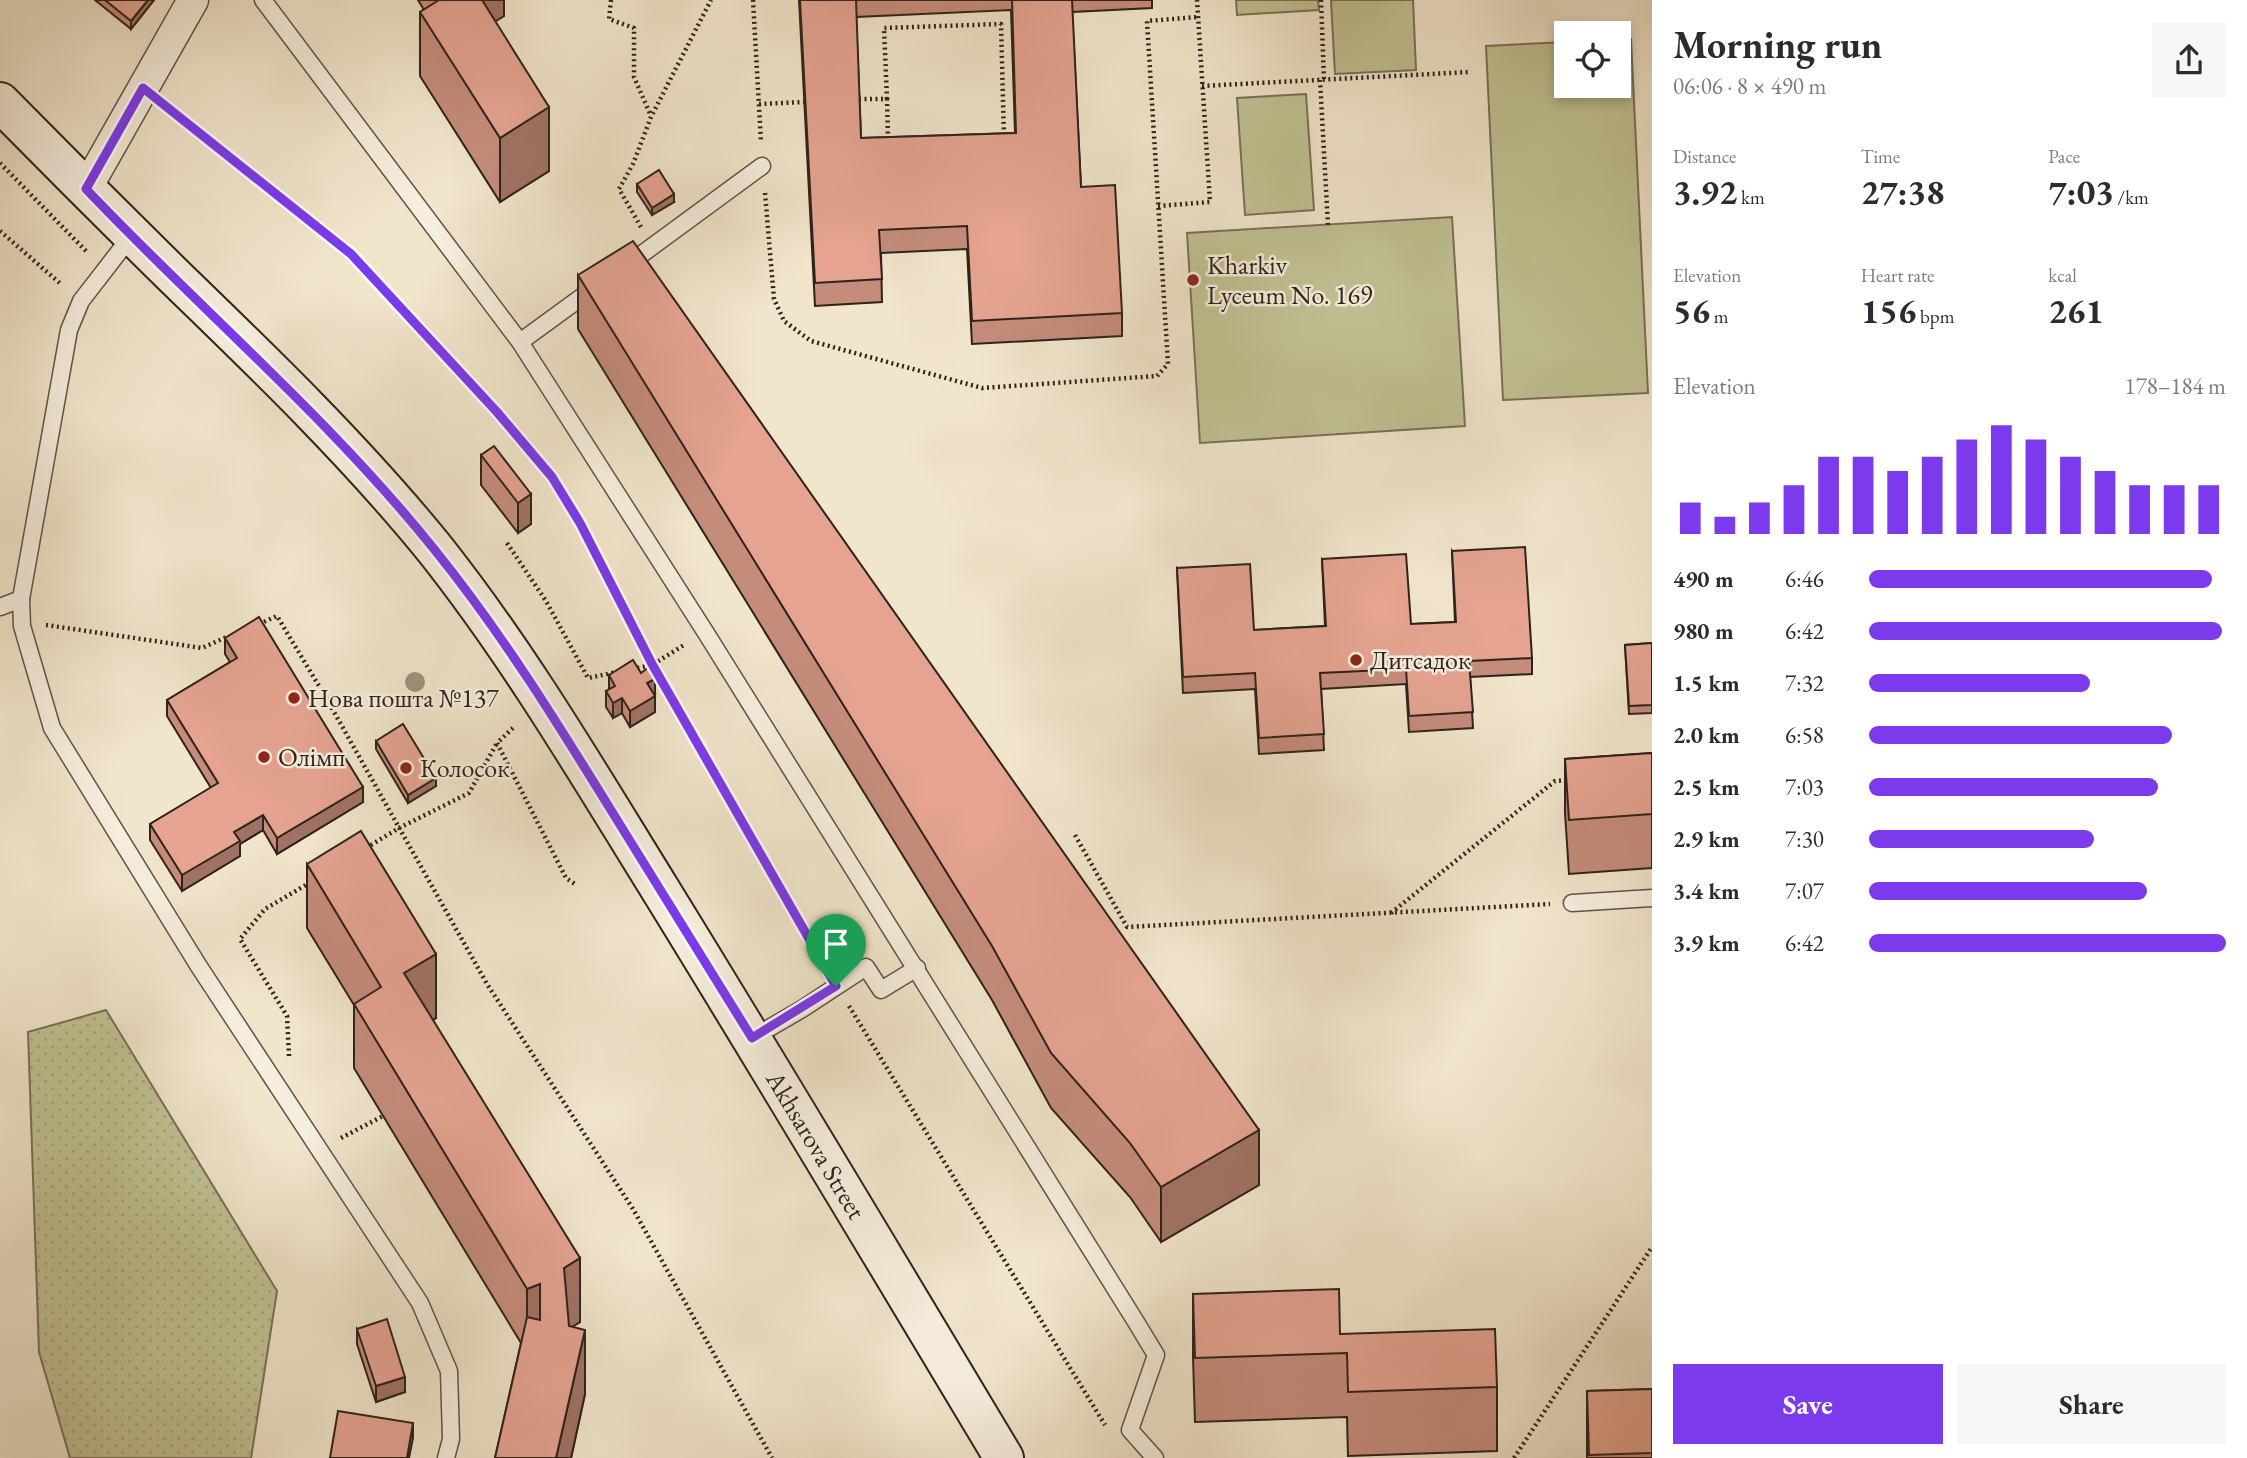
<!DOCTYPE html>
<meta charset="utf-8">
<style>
body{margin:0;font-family:"EB Garamond",serif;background:#f7f7f7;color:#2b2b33;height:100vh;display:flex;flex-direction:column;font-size:26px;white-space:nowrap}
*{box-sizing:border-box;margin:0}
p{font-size:23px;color:#7c7c81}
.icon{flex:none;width:38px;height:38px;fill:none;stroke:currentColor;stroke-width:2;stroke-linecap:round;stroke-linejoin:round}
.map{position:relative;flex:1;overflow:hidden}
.side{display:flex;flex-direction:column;background:#fff;width:595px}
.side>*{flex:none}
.tools{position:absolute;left:1554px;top:21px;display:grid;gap:14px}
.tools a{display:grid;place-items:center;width:77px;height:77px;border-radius:0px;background:#fff;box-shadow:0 4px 10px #0003;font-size:35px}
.pin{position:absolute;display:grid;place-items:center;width:60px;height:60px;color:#fff;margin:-72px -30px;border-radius:50% 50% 50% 0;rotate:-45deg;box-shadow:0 0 7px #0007}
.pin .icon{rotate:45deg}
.round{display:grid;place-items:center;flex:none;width:74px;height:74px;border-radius:0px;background:#f7f7f7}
.headline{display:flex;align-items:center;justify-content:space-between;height:119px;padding:0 21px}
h1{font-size:38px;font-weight:700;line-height:52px}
.metrics{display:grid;grid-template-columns:repeat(3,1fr);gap:10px;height:119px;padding:7px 21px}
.metrics div{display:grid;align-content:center}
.metrics b{font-size:35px;font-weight:700}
.metrics small{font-size:19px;font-weight:400}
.metrics p{font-size:19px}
.chart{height:196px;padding:14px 21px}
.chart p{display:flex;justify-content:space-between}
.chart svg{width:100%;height:126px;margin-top:7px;stroke:#7c3aed;stroke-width:6}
.cta{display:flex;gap:14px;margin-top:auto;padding:14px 21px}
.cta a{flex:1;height:80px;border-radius:0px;background:#7c3aed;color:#fff;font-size:28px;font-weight:700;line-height:80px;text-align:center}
.cta a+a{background:#f7f7f7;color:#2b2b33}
ul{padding:0 21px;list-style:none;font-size:23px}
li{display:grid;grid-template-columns:112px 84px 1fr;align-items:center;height:52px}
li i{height:18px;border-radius:9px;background:#7c3aed}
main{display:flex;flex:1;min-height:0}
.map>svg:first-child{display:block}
.park{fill:url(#park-dots);stroke:#787258;stroke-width:2}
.pitch{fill:#c1c293;stroke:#787258;stroke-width:2}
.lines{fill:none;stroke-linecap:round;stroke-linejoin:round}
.lane-casing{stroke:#5f5349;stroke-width:19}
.street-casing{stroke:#5f5349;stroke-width:33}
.secondary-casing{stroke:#2e221d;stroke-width:42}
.path{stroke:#2e221d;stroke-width:4.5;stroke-dasharray:2 3.5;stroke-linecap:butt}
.lane{stroke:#f6eede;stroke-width:16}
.street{stroke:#f6eede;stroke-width:30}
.secondary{stroke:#f6eede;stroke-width:38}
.tree{fill:#9e947f}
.wall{fill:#c58c7c;stroke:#2e221d;stroke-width:2;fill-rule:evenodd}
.shaded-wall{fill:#a07265;stroke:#2e221d;stroke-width:2}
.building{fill:#e5a390;stroke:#2e221d;stroke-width:2}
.route-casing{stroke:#fff;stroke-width:14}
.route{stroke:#7c3aed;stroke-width:9}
.poi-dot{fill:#8f2418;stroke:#f6eede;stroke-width:2.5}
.labels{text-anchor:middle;stroke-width:5;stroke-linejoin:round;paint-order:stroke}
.poi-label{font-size:26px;fill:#2e221d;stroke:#f6eede;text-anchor:start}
.street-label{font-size:26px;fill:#2e221d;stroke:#f6eede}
</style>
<main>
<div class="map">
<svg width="1652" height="1458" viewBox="0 0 1652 1458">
<defs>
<pattern id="park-dots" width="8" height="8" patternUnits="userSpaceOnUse" patternTransform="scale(1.75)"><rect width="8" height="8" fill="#c1c293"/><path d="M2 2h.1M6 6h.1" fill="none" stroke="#a6a67e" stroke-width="1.8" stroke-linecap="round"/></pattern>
</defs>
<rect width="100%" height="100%" fill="#f1e5cc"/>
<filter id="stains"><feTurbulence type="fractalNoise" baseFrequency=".00286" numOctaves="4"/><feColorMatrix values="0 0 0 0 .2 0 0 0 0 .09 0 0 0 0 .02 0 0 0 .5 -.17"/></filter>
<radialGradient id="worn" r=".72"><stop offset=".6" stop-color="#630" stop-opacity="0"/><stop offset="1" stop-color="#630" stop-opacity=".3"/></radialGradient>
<polygon class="park" points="106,1010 277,1291 251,1458 70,1458 39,1352 28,1032"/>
<g class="pitch">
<polygon points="1236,0 1318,0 1319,10 1237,15"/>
<polygon points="1331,0 1413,0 1416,70 1335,74"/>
<polygon points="1631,39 1648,393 1503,400 1486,46 1566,42 1566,86 1619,86 1619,40"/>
<polygon points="1306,94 1314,210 1245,215 1237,98"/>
<polygon points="1452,217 1465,426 1200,443 1187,233"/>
</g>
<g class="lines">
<g class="lane-casing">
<g id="lane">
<polyline points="263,0 520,342 706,633 1136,1322 1156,1355 1130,1430 1155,1458"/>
<polyline points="132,235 81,301 69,330 21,599 22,626 52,728 198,965 420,1303 449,1371 451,1439 446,1458"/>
<polyline points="627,265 762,166"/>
<polyline points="520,342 594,288"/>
<polyline points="0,607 21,599"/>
<polyline points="1572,903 1652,898"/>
<polyline points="752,1038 802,1009 866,967 881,990 917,968"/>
</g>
</g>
<g class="street-casing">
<polyline id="street" points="86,189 193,0"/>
</g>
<g class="secondary-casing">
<path id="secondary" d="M 0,102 C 58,161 116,219 175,277 C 265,364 355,451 434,548 C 519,655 588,773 660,889 C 776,1077 890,1268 1004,1458"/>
</g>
<g class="path">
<polyline points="611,0 609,19 634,28 634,77 651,116"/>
<polyline points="753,0 761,142"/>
<polyline points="1321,0 1324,80"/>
<polyline points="1320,80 1328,225"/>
<polyline points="1202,86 1469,72"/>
<polyline points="859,99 887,99 888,140"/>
<polyline points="887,99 884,28 1001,24 1004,138"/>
<polyline points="759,104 804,102"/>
<polyline points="168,108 351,254 497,412 552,477 580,523 652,665 825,965"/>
<polyline points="0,163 87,252"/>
<polyline points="765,193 774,299 784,321 811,341 982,388 1157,376 1168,364 1147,21 1198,17"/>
<polyline points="1158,206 1210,202 1197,0"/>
<polyline points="641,227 619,189 633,164 651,117 711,0"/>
<polyline points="0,231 62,285"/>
<polyline points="507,543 546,601 588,678 617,672"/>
<polyline points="259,624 277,616 325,696 487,984 633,1209 772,1458"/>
<polyline points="46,625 202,648 229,636"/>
<polyline points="632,669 652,665 684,645"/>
<polyline points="513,728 497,743 566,878 575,884"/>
<polyline points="1075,835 1127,927 1550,904"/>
<polyline points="366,848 399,828 469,793 497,743"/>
<polyline points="1391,913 1555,781 1570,780"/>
<polyline points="849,1006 1105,1425"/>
<polyline points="289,1056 287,1016 240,939 265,909 311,882"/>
<polyline points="341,1138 383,1116"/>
<polyline points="1514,1458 1652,1247"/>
</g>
<use href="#lane" class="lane"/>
<use href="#street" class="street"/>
<use href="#secondary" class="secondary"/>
</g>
<circle class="tree" cx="415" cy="682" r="10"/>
<g class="wall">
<polygon points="95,0 154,0 131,29"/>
<polygon points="418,0 504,0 504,16 495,21 549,171 500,202 420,76 420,12 424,10"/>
<path d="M 799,0 L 1152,0 L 1152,8 L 1072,12 L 1081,187 L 1122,313 L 1122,336 L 972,344 L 967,249 L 881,253 L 882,302 L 815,306 ZM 1011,10 L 1015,133 L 861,138 L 856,17 Z"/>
<polygon points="637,184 674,202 652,215 637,192"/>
<polygon points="578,275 1259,1185 1161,1242 1130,1197 1051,1108 992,1000 578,329"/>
<polygon points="481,455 531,494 531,524 518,533 481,485"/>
<polygon points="1452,551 1532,658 1532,674 1470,677 1473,728 1409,732 1406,684 1321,689 1324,750 1259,754 1255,689 1183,693 1177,568 1254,630 1325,626 1322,559 1411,624 1455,622"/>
<polygon points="225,638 363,802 277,854 263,830 240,844 240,856 182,891 150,840 150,824 211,788 167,716 167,700 230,662 225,654"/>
<polygon points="1652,643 1652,713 1629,714 1625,645"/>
<polygon points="609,675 655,694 654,695 655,712 630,727 622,713 613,718 606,707 606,691 609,690"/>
<polygon points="376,741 436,786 408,803 376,749"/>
<polygon points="1652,753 1652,868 1569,874 1565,813 1565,759"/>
<polygon points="307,864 436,1018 433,1020 580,1322 572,1327 585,1394 571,1458 495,1458 521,1343 354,1068 354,1005 307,928"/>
<polygon points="1193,1294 1497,1387 1497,1451 1348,1456 1347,1417 1195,1422 1193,1358"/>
<polygon points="357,1329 405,1392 376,1402 357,1344"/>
<polygon points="1652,1389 1652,1458 1587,1458 1587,1391"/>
</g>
<g class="shaded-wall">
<polygon points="148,0 154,0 131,29 131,21"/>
<polygon points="466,0 504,0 504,16 466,40"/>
<polygon points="549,107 549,171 500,202 500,138"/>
<polygon points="674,194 674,202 652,215 652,208"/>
<polygon points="531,494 531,524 518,533 518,503"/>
<polygon points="655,679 655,694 647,698 647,683"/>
<polygon points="655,696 655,712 630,727 630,711"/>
<polygon points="622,698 622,713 613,718 613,703"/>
<polygon points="436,778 436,786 408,803 408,795"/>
<polygon points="363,787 363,802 277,854 277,838"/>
<polygon points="263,815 263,830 240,844 240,856 182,891 182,875 234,832"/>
<polygon points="436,954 436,1018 404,1037 404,973"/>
<polygon points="1259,1130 1259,1185 1161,1242 1161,1187"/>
<polygon points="580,1258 580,1322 564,1332 564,1268"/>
<polygon points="540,1284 540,1347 527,1353 527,1289"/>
<polygon points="585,1330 585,1394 571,1458 556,1458"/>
<polygon points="405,1377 405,1392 376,1402 376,1386"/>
<polygon points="413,1423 413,1438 409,1458 407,1458"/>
</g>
<g class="building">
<polygon points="105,0 148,0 131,21"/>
<polygon points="439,0 482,0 549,107 500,138 420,12"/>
<polygon points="800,0 856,0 861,138 1016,133 1012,0 1072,0 1081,187 1115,185 1122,313 972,321 967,226 879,230 882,279 815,283"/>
<polygon points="659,170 674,194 652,208 637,184"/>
<polygon points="633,241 1259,1130 1161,1187 1130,1143 1051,1053 992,946 578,275"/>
<polygon points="494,446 531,494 518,503 481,455"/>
<polygon points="1525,547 1532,658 1469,661 1473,712 1409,716 1406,669 1320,673 1324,734 1259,738 1255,673 1183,677 1177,568 1250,564 1254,630 1326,626 1322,559 1406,554 1411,624 1456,622 1452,551"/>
<polygon points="259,617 363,787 277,838 263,815 234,832 240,841 182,875 150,824 218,783 167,700 237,658 225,638"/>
<polygon points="1652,643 1652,705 1629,706 1625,645"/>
<polygon points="633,660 641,673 649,667 655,679 647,683 655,696 630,711 622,698 613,703 606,691 615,686 609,675"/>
<polygon points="403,724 436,778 408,795 376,741"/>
<polygon points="1652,753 1652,814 1569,820 1565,759"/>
<polygon points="361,831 436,954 404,973 580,1258 564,1268 569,1326 585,1330 556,1458 495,1458 527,1317 540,1320 540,1284 527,1289 354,1004 381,987 307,864"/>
<polygon points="1339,1289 1340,1334 1495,1329 1497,1387 1348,1392 1347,1353 1195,1358 1193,1294"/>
<polygon points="387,1319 405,1377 376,1386 357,1329"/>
<polygon points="1652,1389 1652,1453 1589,1455 1587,1391"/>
<polygon points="338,1411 413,1423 407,1458 330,1458"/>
</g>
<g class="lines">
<g class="route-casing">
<path id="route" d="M 143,88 L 351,254 L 497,412 L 552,477 L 580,523 L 652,664 L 836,986 L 752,1038 C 706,964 660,890 614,815 C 558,724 502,633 434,549 C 329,418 201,310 86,189 Z"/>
</g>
<use href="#route" class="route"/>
</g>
<g class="poi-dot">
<circle cx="1193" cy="280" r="7"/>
<circle cx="1356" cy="660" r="7"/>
<circle cx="294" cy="698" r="7"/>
<circle cx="264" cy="757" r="7"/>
<circle cx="406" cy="768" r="7"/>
</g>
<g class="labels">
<g class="poi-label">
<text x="1207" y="274">Kharkiv<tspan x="1207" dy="30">Lyceum No. 169</tspan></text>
<text x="1370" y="669">Дитсадок</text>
<text x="308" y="707">Нова пошта №137</text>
<text x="278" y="766">Олімп</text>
<text x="420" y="777">Колосок</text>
</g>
<g class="street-label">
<text transform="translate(816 1145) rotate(59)" y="9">Akhsarova Street</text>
</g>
</g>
<rect width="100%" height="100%" filter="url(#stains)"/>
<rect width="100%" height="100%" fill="url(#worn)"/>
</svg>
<div class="tools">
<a><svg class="icon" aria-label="locate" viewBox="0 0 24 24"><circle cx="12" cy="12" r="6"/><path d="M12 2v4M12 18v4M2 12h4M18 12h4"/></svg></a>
</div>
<div class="pin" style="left:836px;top:986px;background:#1e9e55"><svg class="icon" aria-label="arrive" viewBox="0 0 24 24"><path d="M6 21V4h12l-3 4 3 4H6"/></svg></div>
</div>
<section class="side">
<div class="headline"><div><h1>Morning run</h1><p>06:06 · 8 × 490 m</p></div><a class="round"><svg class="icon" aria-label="share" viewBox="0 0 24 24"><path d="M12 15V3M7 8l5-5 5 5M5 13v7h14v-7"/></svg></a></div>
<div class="metrics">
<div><p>Distance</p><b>3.92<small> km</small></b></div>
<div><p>Time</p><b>27:38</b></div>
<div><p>Pace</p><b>7:03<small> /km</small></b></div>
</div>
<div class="metrics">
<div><p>Elevation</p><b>56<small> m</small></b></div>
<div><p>Heart rate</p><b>156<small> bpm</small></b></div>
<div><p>kcal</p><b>261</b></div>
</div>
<div class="chart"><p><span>Elevation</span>178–184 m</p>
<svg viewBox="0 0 160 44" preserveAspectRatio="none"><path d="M5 44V33M15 44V38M25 44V33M35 44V27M45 44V17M55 44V17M65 44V22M75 44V17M85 44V11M95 44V6M105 44V11M115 44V17M125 44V22M135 44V27M145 44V27M155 44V27"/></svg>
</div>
<ul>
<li><b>490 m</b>6:46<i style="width:96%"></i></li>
<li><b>980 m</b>6:42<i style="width:99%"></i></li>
<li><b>1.5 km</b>7:32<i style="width:62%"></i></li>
<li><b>2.0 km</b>6:58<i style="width:85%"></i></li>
<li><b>2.5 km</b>7:03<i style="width:81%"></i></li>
<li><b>2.9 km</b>7:30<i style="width:63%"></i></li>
<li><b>3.4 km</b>7:07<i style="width:78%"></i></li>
<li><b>3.9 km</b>6:42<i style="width:100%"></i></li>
</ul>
<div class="cta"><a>Save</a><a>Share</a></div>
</section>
</main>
